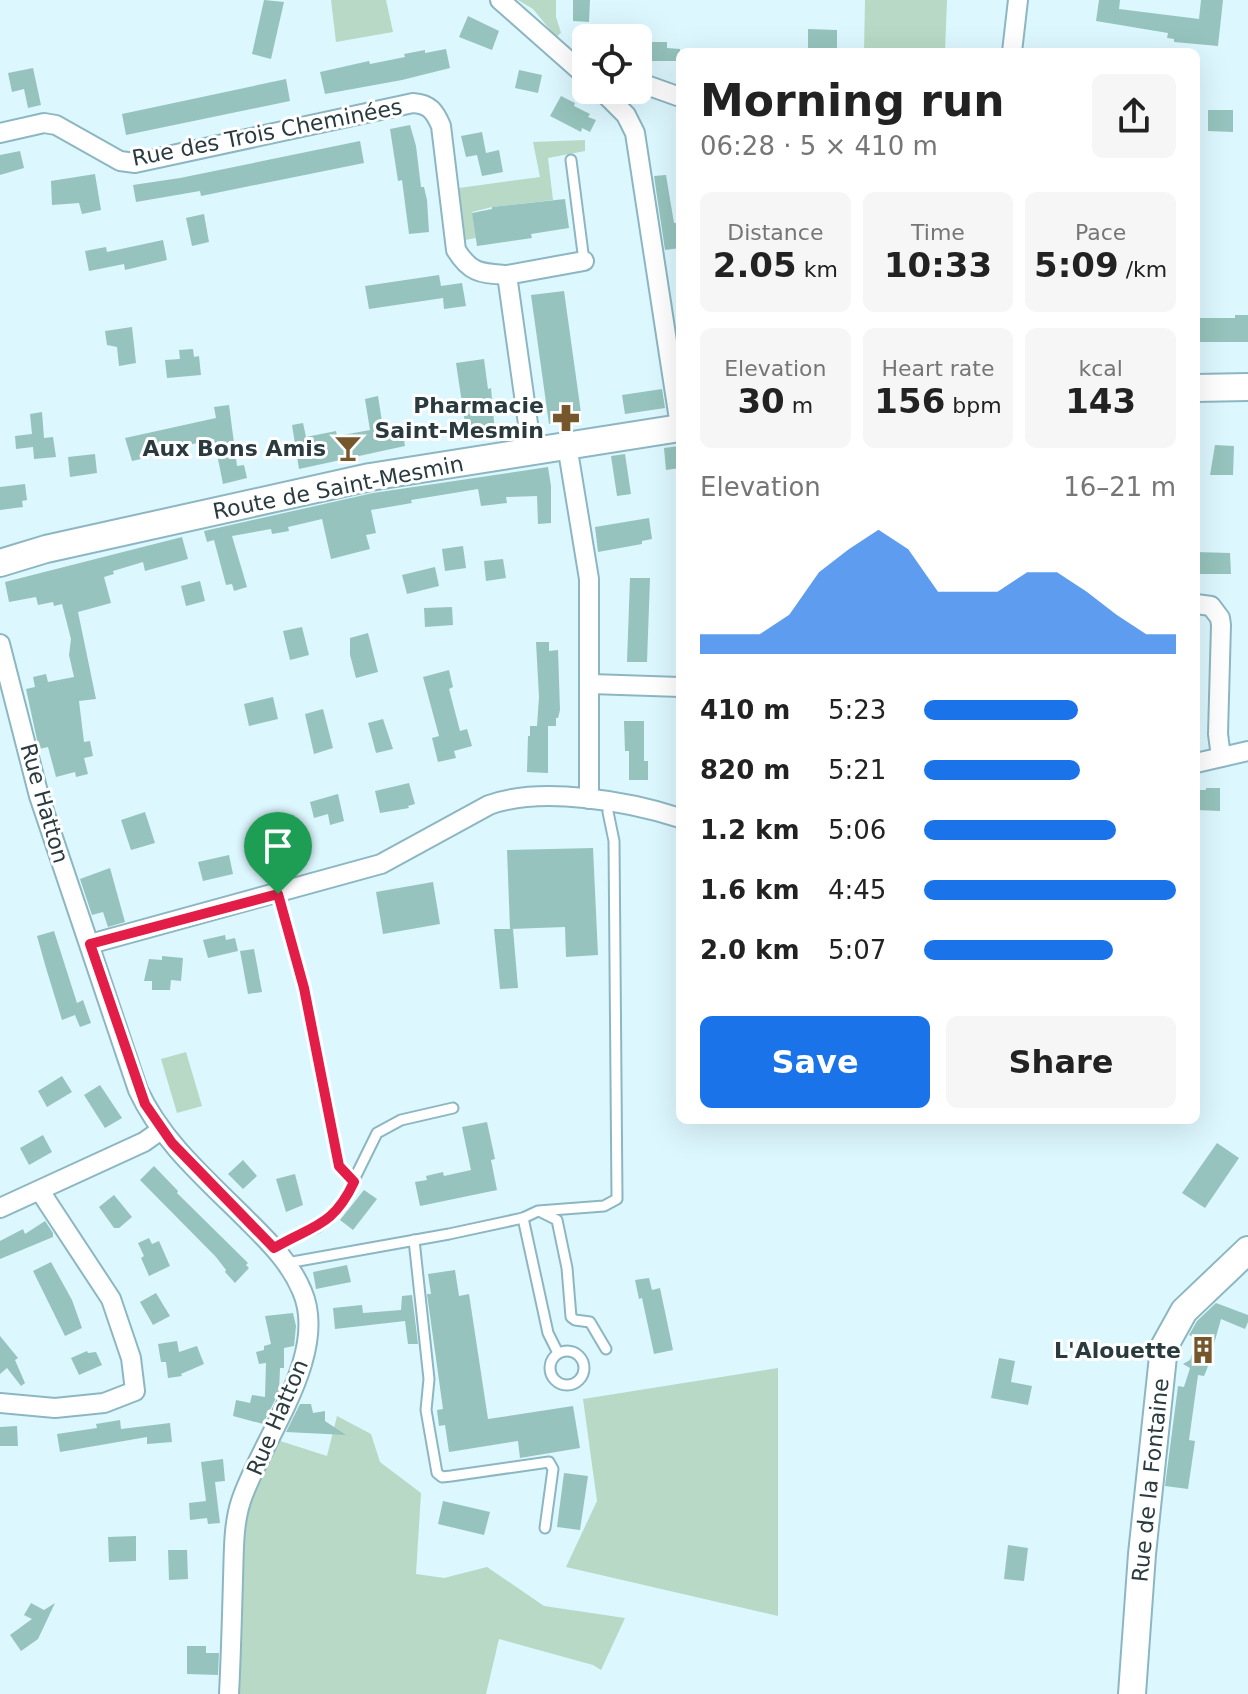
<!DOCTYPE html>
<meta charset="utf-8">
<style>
body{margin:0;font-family:"DejaVu Sans",sans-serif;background:#f6f6f6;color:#222;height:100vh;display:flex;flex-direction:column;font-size:30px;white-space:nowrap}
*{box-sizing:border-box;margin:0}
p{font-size:26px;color:#767676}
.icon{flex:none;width:44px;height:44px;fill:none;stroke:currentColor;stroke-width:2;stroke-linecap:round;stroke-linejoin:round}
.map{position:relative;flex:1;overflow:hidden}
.side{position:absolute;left:676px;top:48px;width:524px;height:1076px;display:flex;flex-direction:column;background:#fff;border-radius:12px;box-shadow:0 8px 32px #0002}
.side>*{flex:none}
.tools{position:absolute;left:572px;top:24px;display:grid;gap:16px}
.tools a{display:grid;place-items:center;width:80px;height:80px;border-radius:12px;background:#fff;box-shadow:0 8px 32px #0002;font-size:40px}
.pin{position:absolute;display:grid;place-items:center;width:68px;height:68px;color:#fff;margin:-82px -34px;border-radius:50% 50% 50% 0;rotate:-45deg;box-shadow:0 0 8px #0007}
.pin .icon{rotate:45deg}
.round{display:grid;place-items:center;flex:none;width:84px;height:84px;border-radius:12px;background:#f6f6f6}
.overview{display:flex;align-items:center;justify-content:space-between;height:136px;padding:0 24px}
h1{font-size:44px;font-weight:600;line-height:60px}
.metrics{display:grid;grid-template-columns:repeat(3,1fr);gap:12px;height:136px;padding:8px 24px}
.metrics div{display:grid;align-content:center;border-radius:12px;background:#f6f6f6;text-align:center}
.metrics b{font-size:34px;font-weight:600}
.metrics small{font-size:22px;font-weight:400}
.metrics p{font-size:22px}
.chart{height:224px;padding:16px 24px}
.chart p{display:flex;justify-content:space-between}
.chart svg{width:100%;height:144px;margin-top:8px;fill:#1a73e8;opacity:.7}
.cta{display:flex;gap:16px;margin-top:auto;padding:16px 24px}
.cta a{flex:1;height:92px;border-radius:12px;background:#1a73e8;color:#fff;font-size:32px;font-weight:600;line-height:92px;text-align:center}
.cta a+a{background:#f6f6f6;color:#222}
ul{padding:0 24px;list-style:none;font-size:26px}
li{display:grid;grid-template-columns:128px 96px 1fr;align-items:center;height:60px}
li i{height:20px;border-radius:10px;background:#1a73e8}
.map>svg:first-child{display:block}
.green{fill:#b7d9c5}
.building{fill:#96c3bd}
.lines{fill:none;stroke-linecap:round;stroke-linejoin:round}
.lane-casing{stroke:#8cb7c2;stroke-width:13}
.street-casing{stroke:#8cb7c2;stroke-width:22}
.secondary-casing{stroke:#8cb7c2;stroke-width:30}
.lane{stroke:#fff;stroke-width:9}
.street{stroke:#fff;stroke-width:18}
.secondary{stroke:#fff;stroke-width:26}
.route-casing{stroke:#fff;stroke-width:16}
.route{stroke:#e11d48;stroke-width:10}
.labels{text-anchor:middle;stroke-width:6;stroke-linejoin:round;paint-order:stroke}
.street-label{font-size:22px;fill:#2a3b40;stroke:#fff}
.poi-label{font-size:22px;font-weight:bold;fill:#2a3b40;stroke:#fff;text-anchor:end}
</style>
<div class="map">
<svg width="1248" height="1694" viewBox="0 0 1248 1694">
<rect width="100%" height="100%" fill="#ddf7fe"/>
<g class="green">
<polygon points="331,0 386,0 393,32 336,42"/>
<polygon points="518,0 556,0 556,17 561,33 556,37 533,9"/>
<polygon points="865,0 947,0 945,52 864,52"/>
<polygon points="585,140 585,151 548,158 553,200 492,207 472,212 476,238 465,240 459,188 540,177 533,142"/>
<polygon points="186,1052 202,1106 177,1113 161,1059"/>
<polygon points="778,1368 778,1616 566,1567 597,1501 583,1399"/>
<polygon points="337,1416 371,1434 380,1462 421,1493 416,1574 444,1578 487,1567 544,1606 625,1618 601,1670 593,1665 499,1639 486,1694 235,1694 235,1525 274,1439 327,1456"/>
</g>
<g class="building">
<polygon points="264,0 284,2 271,59 252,54"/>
<polygon points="573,0 590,0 589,22 573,21"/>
<polygon points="1099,0 1120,0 1119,9 1199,19 1201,0 1223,0 1218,46 1174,42 1174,39 1167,38 1168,33 1096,21"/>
<polygon points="468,16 499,31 492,50 459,37"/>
<polygon points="808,29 837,30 837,52 808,52"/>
<polygon points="645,42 667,42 667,48 680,49 680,61 644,61"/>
<polygon points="446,49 450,68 402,80 325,94 320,72 369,61 370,64 405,57 404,54 425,50 425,53"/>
<polygon points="33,68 41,105 28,108 24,89 12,92 8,73"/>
<polygon points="519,70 542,75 538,93 515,88"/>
<polygon points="286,79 290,101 126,135 122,114"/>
<polygon points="561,96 575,103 574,106 590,114 588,117 596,120 590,132 582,128 581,132 550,116"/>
<polygon points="1208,110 1233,110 1233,132 1208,131"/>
<polygon points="410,125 416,146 421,187 424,187 427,200 429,232 409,234 402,180 398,181 390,129"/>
<polygon points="482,132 486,153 499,150 503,172 482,176 477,155 466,157 461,136"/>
<polygon points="360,141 364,163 201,196 200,191 136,202 133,185 180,178"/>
<polygon points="20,151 24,168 0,175 0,155"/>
<polygon points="95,174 101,210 82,214 79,203 52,205 51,181"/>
<polygon points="666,175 674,223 680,223 680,248 665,250 654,176"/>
<polygon points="565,199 569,228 531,234 532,238 477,246 472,213 492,209 492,207"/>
<polygon points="204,214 209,242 192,246 186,218"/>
<polygon points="163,240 167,260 125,270 124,264 89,271 85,251 106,247 107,252"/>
<polygon points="439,275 441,286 462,283 466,306 444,309 443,298 369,309 365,286"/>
<polygon points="564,291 582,420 549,424 531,295"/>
<polygon points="1235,315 1248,315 1248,342 1198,342 1198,318 1235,318"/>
<polygon points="132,327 136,363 119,366 117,347 107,345 105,331"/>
<polygon points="193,349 194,357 199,356 201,375 167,378 165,360 180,359 179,350"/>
<polygon points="484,359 488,389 491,388 495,433 467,437 456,363"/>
<polygon points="662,389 665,408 625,414 622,395"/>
<polygon points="378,396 383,428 401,424 405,446 299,469 292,425 303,423 306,437 336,431 337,436 370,430 365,399"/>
<polygon points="229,405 237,466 244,465 247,478 223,484 214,439 150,454 150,457 132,461 125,438 216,418 214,407"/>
<polygon points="42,412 44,438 53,437 56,457 34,459 33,447 16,449 15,436 32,434 30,414"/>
<polygon points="1215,445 1234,446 1233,475 1210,475"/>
<polygon points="680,446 680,468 666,470 664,448"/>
<polygon points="95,454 97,473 70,477 68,457"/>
<polygon points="625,454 631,494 617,496 611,456"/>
<polygon points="548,467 551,486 551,523 538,524 537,496 506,497 507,503 481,506 478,489 411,500 412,503 371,510 376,533 366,535 370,549 331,559 322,519 288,527 289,531 272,534 271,529 232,536 247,587 234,591 232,584 226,585 214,540 207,542 204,531 373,493"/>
<polygon points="25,484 27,500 22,501 23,507 0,510 0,487"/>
<polygon points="649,518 652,539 642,541 642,544 598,552 595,527"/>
<polygon points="182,537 188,559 145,571 143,562 113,571 114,574 104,577 111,603 78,612 96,699 79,701 84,742 90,741 93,756 84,758 88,774 76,777 75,772 56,777 48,747 39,749 26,689 35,687 33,677 46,674 48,682 74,677 69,655 71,639 62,604 54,606 53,602 38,605 36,597 9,602 5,582"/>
<polygon points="463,546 466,568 445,571 442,549"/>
<polygon points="1196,552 1230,553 1231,574 1196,574"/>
<polygon points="503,559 506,578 486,581 484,561"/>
<polygon points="435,567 439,586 407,594 402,575"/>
<polygon points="630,578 650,578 647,662 627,662"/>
<polygon points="200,581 205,601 186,606 181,586"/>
<polygon points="452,607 453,625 425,627 424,608"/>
<polygon points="302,627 309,655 290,660 283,631"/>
<polygon points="368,633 378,672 356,678 350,655 350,638"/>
<polygon points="536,642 549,642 549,651 558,650 560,710 558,718 556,718 556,726 548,726 548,773 527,772 528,736 530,736 530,726 537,726 539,697"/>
<polygon points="449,670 453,687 449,689 460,731 467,729 472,746 454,751 456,758 438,762 432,738 439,736 423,677"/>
<polygon points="273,697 278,719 249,726 244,704"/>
<polygon points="323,709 333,748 314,754 305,714"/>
<polygon points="383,719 393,749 376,753 368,723"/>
<polygon points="624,721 644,721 644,761 648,761 648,780 629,780 629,751 625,751"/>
<polygon points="409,783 415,804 408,806 409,808 380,813 375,791"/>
<polygon points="1206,788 1220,788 1220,811 1196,810 1196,790 1206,790"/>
<polygon points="338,794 344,821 330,825 328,814 314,818 310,802"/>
<polygon points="145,812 155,843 131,850 121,820"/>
<polygon points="294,815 299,833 264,842 260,823"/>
<polygon points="593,848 598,955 566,957 565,927 510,929 507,850"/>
<polygon points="229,855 233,874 203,881 198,862"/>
<polygon points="110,868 125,922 108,927 103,912 92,915 80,879"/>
<polygon points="433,882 440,924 383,934 376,892"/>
<polygon points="494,929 513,929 518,988 500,989"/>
<polygon points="54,931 77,1003 83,1000 91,1023 80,1027 75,1015 62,1020 46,968 37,936"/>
<polygon points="225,935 226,940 235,938 238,951 208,958 203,940"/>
<polygon points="254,949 262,992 248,994 240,951"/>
<polygon points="162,956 183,958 181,981 171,980 170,990 152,990 152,981 144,981 149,959 162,960"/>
<polygon points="62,1076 72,1092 47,1107 38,1091"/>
<polygon points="100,1085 122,1118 105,1128 84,1095"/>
<polygon points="487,1122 495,1159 491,1160 497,1190 420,1206 415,1182 427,1180 426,1176 443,1172 444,1176 471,1170 462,1127"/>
<polygon points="43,1135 52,1152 29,1165 20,1148"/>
<polygon points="1217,1143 1239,1158 1205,1208 1182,1193"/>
<polygon points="243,1160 257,1176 243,1189 228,1174"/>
<polygon points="154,1166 178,1191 177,1193 248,1263 246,1265 249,1268 235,1283 225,1272 226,1270 216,1257 140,1180"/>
<polygon points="295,1174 303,1205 286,1212 276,1179"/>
<polygon points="364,1190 377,1199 353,1230 340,1220"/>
<polygon points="114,1195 132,1217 119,1228 114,1228 99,1207"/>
<polygon points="45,1221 53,1233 53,1237 0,1259 0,1241 23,1229 25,1234"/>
<polygon points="149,1238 152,1244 159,1241 170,1266 149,1276 141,1258 144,1256 138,1243"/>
<polygon points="51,1262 72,1300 82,1328 65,1336 33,1271"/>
<polygon points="347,1265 351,1282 316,1289 313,1272"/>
<polygon points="455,1270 459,1296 469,1294 488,1419 573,1406 580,1448 520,1458 518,1441 449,1452 445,1425 439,1426 437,1410 443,1409 427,1294 431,1294 428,1274"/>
<polygon points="649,1278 652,1290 660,1288 673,1350 654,1354 642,1298 639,1299 635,1280"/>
<polygon points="156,1293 170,1316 153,1325 140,1302"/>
<polygon points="412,1295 418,1344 408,1344 405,1321 335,1329 333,1308 362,1305 363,1313 401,1310 402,1296"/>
<polygon points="1216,1303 1248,1315 1248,1322 1245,1329 1221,1319 1207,1369 1204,1376 1198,1375 1189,1440 1195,1441 1188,1489 1165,1486 1178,1386 1184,1387 1190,1368 1183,1364 1190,1360 1197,1339 1189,1335 1197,1321"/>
<polygon points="293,1313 296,1326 294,1346 284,1348 284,1368 280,1368 279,1392 263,1424 233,1416 236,1400 250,1403 252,1395 265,1397 266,1363 259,1364 256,1352 264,1350 264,1346 271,1344 265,1316"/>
<polygon points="0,1336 18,1358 15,1360 25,1383 21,1386 7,1368 0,1374"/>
<polygon points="177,1341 179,1352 197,1346 204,1364 181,1374 182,1376 168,1378 166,1362 161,1362 158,1344"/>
<polygon points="87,1351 88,1353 96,1352 102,1365 79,1375 71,1358"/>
<polygon points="999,1358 1015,1361 1011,1382 1032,1386 1028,1405 991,1398"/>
<polygon points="300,1404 311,1404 313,1413 325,1411 325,1421 346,1435 286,1432"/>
<polygon points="120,1420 121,1429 170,1423 172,1442 147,1444 147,1437 60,1452 57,1434 97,1428 96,1424"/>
<polygon points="17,1426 18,1446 0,1446 0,1427"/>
<polygon points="223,1459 225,1481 215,1482 220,1523 208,1524 207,1518 190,1520 189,1503 206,1501 201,1462"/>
<polygon points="564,1473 588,1476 580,1530 557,1527"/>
<polygon points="443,1501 490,1512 484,1535 438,1524"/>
<polygon points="136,1536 136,1561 109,1562 108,1537"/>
<polygon points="1008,1545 1028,1548 1024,1581 1004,1579"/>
<polygon points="168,1550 187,1550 188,1579 169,1580"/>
<polygon points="31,1603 44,1610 55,1603 38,1639 21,1651 10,1635 32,1619 24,1615"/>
<polygon points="187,1646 206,1646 206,1653 219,1653 218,1675 187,1674"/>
</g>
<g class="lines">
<g class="lane-casing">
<g id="lane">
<polyline points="571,160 584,261"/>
<polyline points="278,894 304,988 339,1166 354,1182"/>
<polyline points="541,1212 557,1220 567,1268 571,1317 575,1320 590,1322 606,1349"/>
<polyline points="523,1218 548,1333 558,1353"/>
<polyline points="414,1240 429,1379 426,1410 437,1473 442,1477 451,1476 549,1462 553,1469 545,1528"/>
<polyline points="274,1248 316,1228 329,1219 340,1208 377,1133 401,1120 453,1108"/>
<polyline points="287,1263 449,1234 523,1218 538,1211 604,1206 617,1199 614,841 608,812 609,801"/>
<circle cx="567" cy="1368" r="17"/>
</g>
</g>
<g class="street-casing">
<g id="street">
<polyline points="500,0 586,76"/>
<polyline points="1012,52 1018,0"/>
<polyline points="638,82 680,97"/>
<polyline points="601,90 626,115 635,133 680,426"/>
<path d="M 0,133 L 44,123 L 56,125 L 120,161 L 135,163 L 413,103 C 430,104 435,112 441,126 L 456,250 C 471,274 481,273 507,275"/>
<polyline points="567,445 589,579 589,799"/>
<polyline points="532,452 507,275 584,261"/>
<polyline points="1196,604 1211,606 1220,618 1221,625 1218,734 1221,757"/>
<path d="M 0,644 L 39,796 L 138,1090 C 162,1142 207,1180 247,1220 C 268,1241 290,1262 302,1291 C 330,1355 261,1440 241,1501 C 233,1525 234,1553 233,1579 C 232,1617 231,1656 229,1694"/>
<polyline points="591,684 680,687"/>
<polyline points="1196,763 1248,751"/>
<path d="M 90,944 L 381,864 L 489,805 C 541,786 628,801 680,818"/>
<polyline points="0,1208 144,1142 161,1130"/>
<polyline points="0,1403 55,1408 104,1403 135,1391 131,1358 111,1299 40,1191"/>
</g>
</g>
<g class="secondary-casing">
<g id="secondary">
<polyline points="1196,388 1248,387"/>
<polyline points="0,563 46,549 370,477 680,428"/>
<polyline points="1132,1694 1142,1554 1164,1347 1184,1311 1248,1250"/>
</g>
</g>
<use href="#lane" class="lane"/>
<use href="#street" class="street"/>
<use href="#secondary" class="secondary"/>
</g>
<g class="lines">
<g class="route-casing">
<path id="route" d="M 278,894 L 304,988 L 339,1166 L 354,1182 C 333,1227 313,1225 274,1248 L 172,1143 L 145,1104 L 90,944 Z"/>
</g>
<use href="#route" class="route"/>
</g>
<defs>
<g id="pharmacy-bare" transform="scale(2.16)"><path d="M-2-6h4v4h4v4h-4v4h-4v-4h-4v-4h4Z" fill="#76572c" stroke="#fff" stroke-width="2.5" paint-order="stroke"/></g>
<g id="bar-bare" transform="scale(2.16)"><path d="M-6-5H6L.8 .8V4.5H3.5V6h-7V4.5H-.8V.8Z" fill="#76572c" stroke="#fff" stroke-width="2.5" paint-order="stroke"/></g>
<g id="building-bare" transform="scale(2.16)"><path d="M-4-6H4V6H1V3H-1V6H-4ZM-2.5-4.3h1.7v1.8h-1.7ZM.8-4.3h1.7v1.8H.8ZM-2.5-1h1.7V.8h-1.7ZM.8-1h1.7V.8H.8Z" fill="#76572c" stroke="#fff" stroke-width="2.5" paint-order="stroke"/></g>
</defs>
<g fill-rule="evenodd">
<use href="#pharmacy-bare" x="566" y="418"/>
<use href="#bar-bare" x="348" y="448"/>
<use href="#building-bare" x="1203" y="1350"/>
</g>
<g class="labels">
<g class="street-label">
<text transform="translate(267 132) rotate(-11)" y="8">Rue des Trois Cheminées</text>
<text transform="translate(338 487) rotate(-11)" y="8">Route de Saint-Mesmin</text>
<text transform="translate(45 803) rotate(74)" y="8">Rue Hatton</text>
<text transform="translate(277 1417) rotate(-67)" y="8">Rue Hatton</text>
<text transform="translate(1150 1480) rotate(-84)" y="8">Rue de la Fontaine</text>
</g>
<g class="poi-label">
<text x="544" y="413">Pharmacie<tspan x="544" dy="25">Saint-Mesmin</tspan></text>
<text x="326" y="456">Aux Bons Amis</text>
<text x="1181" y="1358">L'Alouette</text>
</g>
</g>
</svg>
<div class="tools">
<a><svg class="icon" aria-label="locate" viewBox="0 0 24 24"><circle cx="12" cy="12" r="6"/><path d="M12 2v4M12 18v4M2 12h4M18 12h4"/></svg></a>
</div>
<div class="pin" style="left:278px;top:894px;background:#1e9e55"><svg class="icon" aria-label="arrive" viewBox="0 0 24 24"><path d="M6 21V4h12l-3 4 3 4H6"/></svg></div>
<section class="side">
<div class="overview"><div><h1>Morning run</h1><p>06:28 · 5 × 410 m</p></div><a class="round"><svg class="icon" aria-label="share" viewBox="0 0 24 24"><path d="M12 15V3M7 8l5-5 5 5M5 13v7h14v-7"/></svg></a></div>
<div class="metrics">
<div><p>Distance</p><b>2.05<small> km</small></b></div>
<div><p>Time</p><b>10:33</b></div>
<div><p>Pace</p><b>5:09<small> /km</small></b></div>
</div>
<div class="metrics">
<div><p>Elevation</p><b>30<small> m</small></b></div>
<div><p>Heart rate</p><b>156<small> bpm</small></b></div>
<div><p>kcal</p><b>143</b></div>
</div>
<div class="chart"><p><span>Elevation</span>16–21 m</p>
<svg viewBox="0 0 160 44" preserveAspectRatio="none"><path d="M0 44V38L10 38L20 38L30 32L40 19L50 12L60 6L70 12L80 25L90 25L100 25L110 19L120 19L130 25L140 32L150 38L160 38V44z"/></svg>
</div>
<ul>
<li><b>410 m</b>5:23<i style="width:61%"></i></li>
<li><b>820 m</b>5:21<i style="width:62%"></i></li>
<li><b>1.2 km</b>5:06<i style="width:76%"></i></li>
<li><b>1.6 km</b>4:45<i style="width:100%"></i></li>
<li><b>2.0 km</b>5:07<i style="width:75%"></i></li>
</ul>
<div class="cta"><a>Save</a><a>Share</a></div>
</section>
</div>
